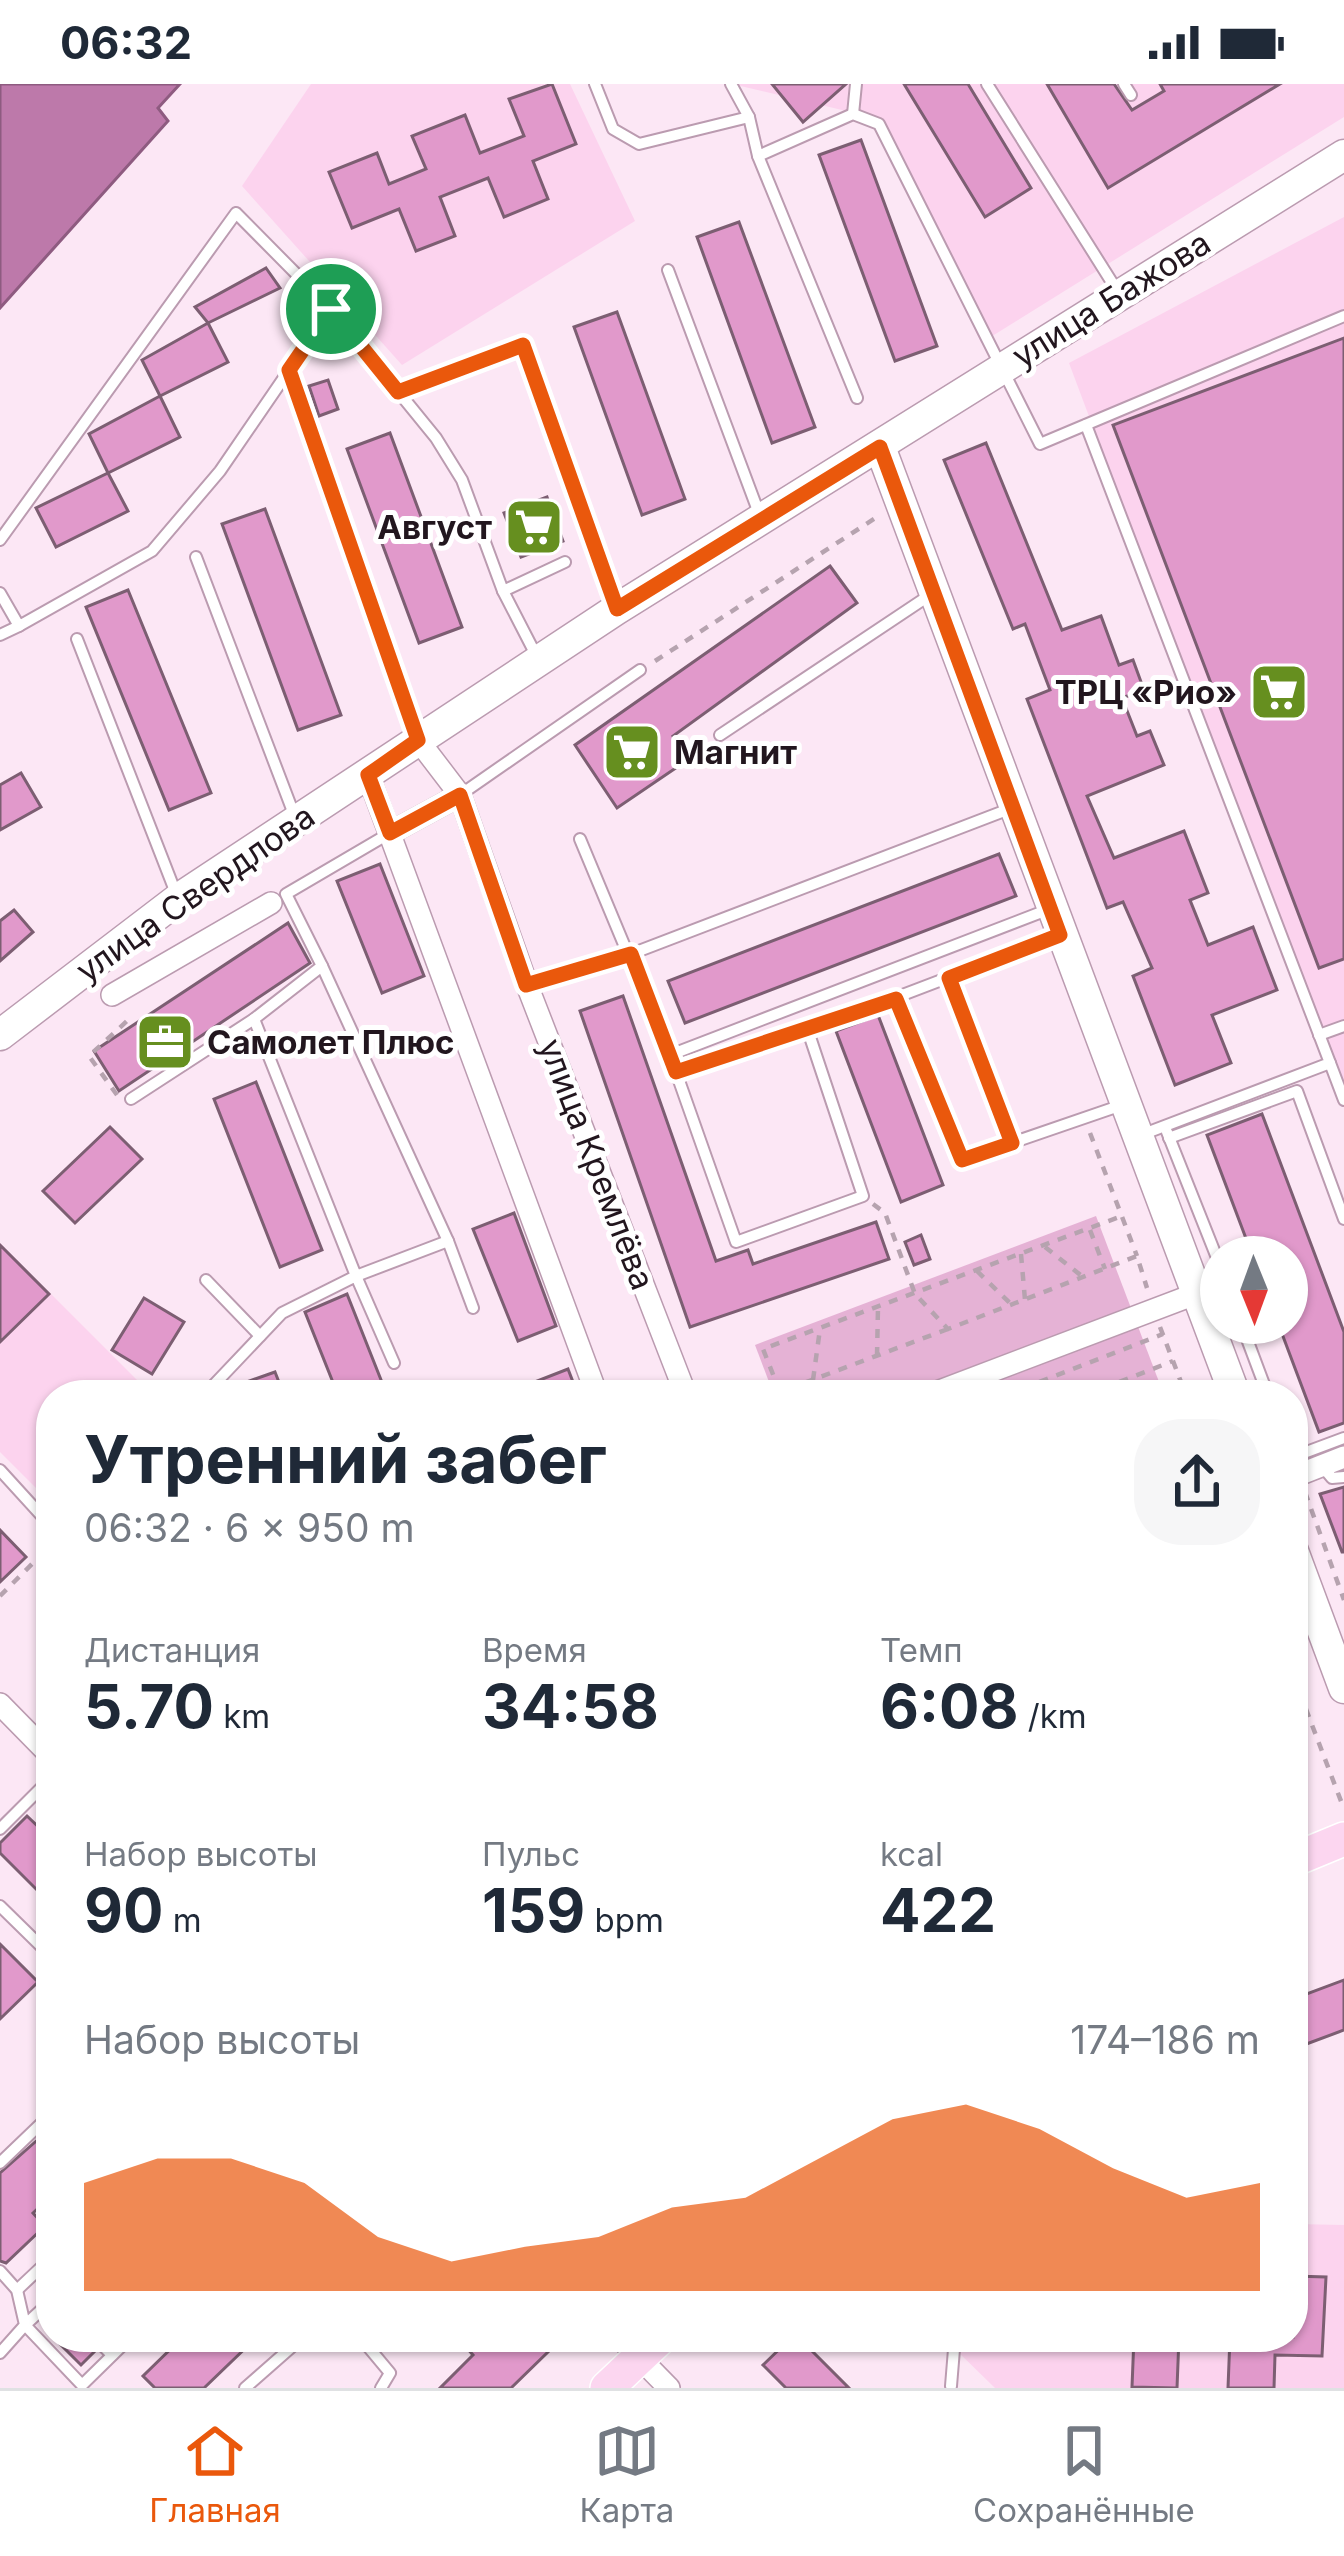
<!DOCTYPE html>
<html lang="ru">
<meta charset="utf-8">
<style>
body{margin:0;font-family:Inter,sans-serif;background:#f6f6f7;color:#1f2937;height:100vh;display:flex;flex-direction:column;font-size:45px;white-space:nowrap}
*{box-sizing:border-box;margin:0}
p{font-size:39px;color:#747a83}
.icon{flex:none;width:66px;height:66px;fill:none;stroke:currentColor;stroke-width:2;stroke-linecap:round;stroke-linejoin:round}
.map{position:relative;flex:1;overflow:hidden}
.sheet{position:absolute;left:36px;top:1296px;width:1272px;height:972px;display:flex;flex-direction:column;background:#fff;border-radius:48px;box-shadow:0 3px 9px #0004}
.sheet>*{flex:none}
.needle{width:78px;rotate:179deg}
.controls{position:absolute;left:1200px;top:1152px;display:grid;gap:24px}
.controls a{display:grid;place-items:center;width:108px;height:108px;border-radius:50%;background:#fff;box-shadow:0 3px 9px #0004;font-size:60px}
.pin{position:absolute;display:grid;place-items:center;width:102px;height:102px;color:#fff;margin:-51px;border:6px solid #fff;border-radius:50%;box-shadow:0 3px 12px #0007}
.round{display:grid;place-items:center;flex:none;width:126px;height:126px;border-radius:48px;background:#f6f6f7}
.overview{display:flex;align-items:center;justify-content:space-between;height:204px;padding:0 48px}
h1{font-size:66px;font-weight:700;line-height:90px}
.metrics{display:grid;grid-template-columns:repeat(3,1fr);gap:18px;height:204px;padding:12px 48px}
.metrics div{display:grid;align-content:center}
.metrics b{font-size:60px;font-weight:700}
.metrics small{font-size:33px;font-weight:400}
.metrics p{font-size:33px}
.chart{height:336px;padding:24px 48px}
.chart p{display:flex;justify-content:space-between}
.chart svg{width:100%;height:216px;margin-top:12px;fill:#ea580c;opacity:.7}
.status{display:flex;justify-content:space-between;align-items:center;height:84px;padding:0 60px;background:#fff;direction:ltr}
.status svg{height:33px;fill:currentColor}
.menu{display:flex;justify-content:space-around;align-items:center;height:168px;border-top:3px solid #e0e1e3;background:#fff;font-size:33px;color:#747a83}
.menu a{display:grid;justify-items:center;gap:6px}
.menu .current{color:#ea580c}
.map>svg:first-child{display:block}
.built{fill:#fcd3ee}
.green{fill:#e5b2d5}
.water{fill:#bd79aa;stroke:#8e5b80;stroke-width:3}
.building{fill:#e199cb;stroke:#7c5e72;stroke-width:3}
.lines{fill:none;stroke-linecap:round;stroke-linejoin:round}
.lane-casing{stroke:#bb9bb0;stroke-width:14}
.street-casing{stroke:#bb9bb0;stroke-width:24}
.secondary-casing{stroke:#bb9bb0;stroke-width:33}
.primary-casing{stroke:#fff;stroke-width:36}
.path{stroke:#b6a3af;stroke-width:4.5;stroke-dasharray:9 9;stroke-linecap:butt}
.lane{stroke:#fff;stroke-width:10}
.street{stroke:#fff;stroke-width:21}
.secondary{stroke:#fff;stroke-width:30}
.primary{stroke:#fcd6f0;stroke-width:33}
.route-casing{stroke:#fff;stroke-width:24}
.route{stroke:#ea580c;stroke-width:15}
.labels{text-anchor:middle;stroke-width:10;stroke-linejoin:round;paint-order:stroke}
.street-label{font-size:33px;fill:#22161e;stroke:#fff}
.poi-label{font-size:33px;font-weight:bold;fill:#22161e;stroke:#fff;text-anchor:end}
</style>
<div class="status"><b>06:32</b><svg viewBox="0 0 49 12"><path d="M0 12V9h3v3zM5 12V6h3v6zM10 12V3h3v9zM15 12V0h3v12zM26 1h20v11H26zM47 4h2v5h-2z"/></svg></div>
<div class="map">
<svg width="1344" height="2304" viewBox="0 0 1344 2304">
<rect width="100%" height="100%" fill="#fce7f5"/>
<g class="built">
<polygon points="311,0 570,0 635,137 402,281 242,102"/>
<polygon points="732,0 1344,0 1344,33 981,259 880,35"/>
<polygon points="1344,133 1344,1013 1069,279"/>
<polygon points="0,1159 152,1311 51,1311 51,1419 0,1368"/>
<polygon points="1293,2140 1344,2141 1344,2304 995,2304 954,2264 966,2253 1293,2253"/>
</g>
<polygon class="green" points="1096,1132 1164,1311 774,1311 755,1261"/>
<polygon class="water" points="0,0 180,0 158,24 168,37 0,224"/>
<g class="building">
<polygon points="552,0 576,60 533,77 548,115 504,133 488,94 440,113 455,152 416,167 399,125 352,144 329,88 377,69 389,100 426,85 412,52 465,31 480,69 524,52 509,15"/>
<polygon points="772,0 846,0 803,38"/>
<polygon points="904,0 968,0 1031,104 985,133"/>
<polygon points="1047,0 1114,0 1132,26 1164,7 1160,0 1280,0 1108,104"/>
<polygon points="861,56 937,262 895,277 819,71"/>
<polygon points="739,138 815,343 772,359 697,153"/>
<polygon points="266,184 280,204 208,239 195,223"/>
<polygon points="617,228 685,415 642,431 574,243"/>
<polygon points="208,239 228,278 160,312 142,276"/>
<polygon points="1344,254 1344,875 1319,884 1113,341"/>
<polygon points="328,296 338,325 319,332 309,302"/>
<polygon points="160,312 180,353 108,389 89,350"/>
<polygon points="390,349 462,543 419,559 347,365"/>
<polygon points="986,359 1062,546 1101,532 1119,581 1133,576 1144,606 1122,614 1137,652 1150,647 1164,681 1087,712 1114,774 1184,747 1208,809 1190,816 1208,861 1253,843 1277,906 1212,931 1231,979 1175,1001 1133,892 1152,884 1123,818 1107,824 1027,615 1050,606 1025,540 1013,545 944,376"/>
<polygon points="108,389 128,427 56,463 36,424"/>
<polygon points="547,413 563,457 521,473 504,429"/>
<polygon points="265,425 341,631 298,646 222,440"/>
<polygon points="830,482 857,519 673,652 689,675 617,724 575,661"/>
<polygon points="128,506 211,709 169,726 86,523"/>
<polygon points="21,689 41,723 0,746 0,701"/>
<polygon points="999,770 1016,812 685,939 668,897"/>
<polygon points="380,780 424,892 382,909 337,797"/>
<polygon points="14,826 33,848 0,877 0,837"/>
<polygon points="288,839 310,879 119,1007 94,967"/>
<polygon points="623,912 716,1177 748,1166 753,1180 876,1138 889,1175 690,1243 580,927"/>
<polygon points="878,931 943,1101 901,1118 836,947"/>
<polygon points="256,998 322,1166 280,1183 214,1015"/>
<polygon points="1262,1030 1344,1248 1344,1339 1319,1348 1278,1239 1287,1239 1287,1173 1253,1173 1207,1051"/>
<polygon points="110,1043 142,1075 75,1139 43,1107"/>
<polygon points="514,1129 556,1242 518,1257 473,1145"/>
<polygon points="921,1151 930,1175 914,1181 905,1158"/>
<polygon points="0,1161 49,1210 0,1258"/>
<polygon points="347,1210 387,1311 338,1311 305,1228"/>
<polygon points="144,1214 184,1238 152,1290 112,1266"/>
<polygon points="568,1285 578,1311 505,1311 504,1310"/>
<polygon points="275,1288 284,1311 218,1311 221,1307"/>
<polygon points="1344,1403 1344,1468 1342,1468 1320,1410"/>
<polygon points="0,1446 26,1473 0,1498"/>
<polygon points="27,1732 51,1755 51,1820 0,1769 0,1759"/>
<polygon points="0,1860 38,1898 0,1935"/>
<polygon points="1344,1896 1344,1946 1293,1965 1293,1915"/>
<polygon points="51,2044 51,2112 33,2129 45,2142 6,2179 0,2177 0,2089"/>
<polygon points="1293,2192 1326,2193 1322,2272 1275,2271 1274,2304 1228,2304 1230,2253 1293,2253"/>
<polygon points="53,2253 79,2253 94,2268 81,2281"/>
<polygon points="183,2253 257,2253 204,2304 155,2304 143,2292"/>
<polygon points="457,2253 537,2253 550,2266 511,2304 440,2304 473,2271"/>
<polygon points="792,2253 798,2253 849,2304 786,2304 763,2281"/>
<polygon points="1134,2253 1179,2253 1177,2304 1132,2303"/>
</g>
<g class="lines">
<g class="lane-casing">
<g id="lane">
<polyline points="595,0 613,45 639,60 749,33 758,72 853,30 879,40 1040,360 1344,232"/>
<polyline points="731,0 749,33"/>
<polyline points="987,0 1118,208"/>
<polyline points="1124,0 1131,11"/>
<polyline points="853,30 856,0"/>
<polyline points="758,72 857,314"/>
<polyline points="668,186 760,432"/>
<polyline points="398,308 523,261 616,522"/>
<polyline points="1086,341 1330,979 1141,1051"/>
<polyline points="324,388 417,653"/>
<polyline points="0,456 236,129 331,225 436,354 462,396 503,507 536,571"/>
<polyline points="196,473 295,733"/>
<polyline points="503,507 565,478"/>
<polyline points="0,509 19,542 152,467 220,387 331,225"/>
<polyline points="0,551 19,542"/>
<polyline points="77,555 177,812"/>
<polyline points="720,651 930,511"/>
<polyline points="460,711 640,586"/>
<polyline points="580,755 670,971"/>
<polyline points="322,882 448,1157 473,1224"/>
<polyline points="949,894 1012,1059"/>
<polyline points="528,901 631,870 1012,724"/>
<polyline points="896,915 962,1076 1122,1021"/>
<polyline points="254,935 356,1192 448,1157"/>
<polyline points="808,947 863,1112 736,1158 670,971 1047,826"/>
<polyline points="1319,951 1344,942"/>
<polyline points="1330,979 1344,1016"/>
<polyline points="676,988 808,947 1057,852"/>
<polyline points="131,1015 254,935 322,882 286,810 390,749"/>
<polyline points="1167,1048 1221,1184"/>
<polyline points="1169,1054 1297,1007 1344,1135"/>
<polyline points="206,1196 260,1252"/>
<polyline points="1241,1239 1268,1311"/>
<polyline points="208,1307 282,1229 356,1192 394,1279"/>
<polyline points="1293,1373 1344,1354"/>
<polyline points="1322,1382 1332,1394 1344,1393"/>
<polyline points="0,1386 51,1442"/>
<polyline points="0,1745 51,1694"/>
<polyline points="0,1822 51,1872"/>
<polyline points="0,2079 51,2030"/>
<polyline points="0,2187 17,2206 25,2241 0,2269"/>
<polyline points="17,2206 51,2174"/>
<polyline points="51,2217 25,2241 82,2301 131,2253"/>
<polyline points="94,2253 112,2271"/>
<polyline points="360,2253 390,2289 381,2304"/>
<polyline points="951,2302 955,2253"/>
<polyline points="245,2304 303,2253"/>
</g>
</g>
<g class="street-casing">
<g id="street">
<polyline points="418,656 460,711 527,901 686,1311"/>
<polyline points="368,691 597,1311"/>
<polyline points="390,749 460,711"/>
<polyline points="112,911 271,819"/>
<polyline points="929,1311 1198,1209"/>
<polyline points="1293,1393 1344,1373"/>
<polyline points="0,1620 51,1672"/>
<polyline points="619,2253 669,2304"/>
</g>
</g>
<g class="secondary-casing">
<g id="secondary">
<polyline points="880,363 1235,1311"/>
<polyline points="0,951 178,815 617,525 1344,71"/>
<polyline points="1293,1467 1344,1604"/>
</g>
</g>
<g class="primary-casing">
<g id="primary">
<polyline points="1293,1776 1344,1755"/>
<polyline points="607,2304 661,2253"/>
</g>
</g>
<g class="path">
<polyline points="294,303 318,371"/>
<polyline points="655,577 877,433"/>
<polyline points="117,1011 89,972 127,937 123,930"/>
<polyline points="1090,1049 1137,1172"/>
<polyline points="873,1120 885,1129 915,1210 948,1245 1137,1172 1147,1204"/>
<polyline points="1090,1146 1105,1185"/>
<polyline points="1045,1163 1083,1193"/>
<polyline points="1021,1170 1025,1216"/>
<polyline points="977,1187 1012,1221"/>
<polyline points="1160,1243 1186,1311"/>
<polyline points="948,1245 780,1308 763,1265 1122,1132"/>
<polyline points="877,1272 878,1223"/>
<polyline points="813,1296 820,1245"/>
<polyline points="1006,1311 1163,1250"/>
<polyline points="1086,1311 1173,1277"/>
<polyline points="1170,1311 1179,1295"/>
<polyline points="1305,1408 1344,1516"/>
<polyline points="0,1512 51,1461"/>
<polyline points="1293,1591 1344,1725"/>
</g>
<use href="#lane" class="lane"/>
<use href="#street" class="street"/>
<use href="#secondary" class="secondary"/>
<use href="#primary" class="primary"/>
</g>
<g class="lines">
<g class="route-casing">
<polygon id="route" points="331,225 398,308 523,261 617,525 880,363 1060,851 949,894 1012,1059 962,1076 896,915 676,988 631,870 526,901 460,711 390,749 368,691 418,656 289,286"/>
</g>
<use href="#route" class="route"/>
</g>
<defs>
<g id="supermarket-square" transform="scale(3)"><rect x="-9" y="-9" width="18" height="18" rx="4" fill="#668f1f" stroke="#fff"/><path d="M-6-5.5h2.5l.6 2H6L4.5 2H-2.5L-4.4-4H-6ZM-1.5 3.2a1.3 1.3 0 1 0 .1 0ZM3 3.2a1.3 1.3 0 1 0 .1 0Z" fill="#fff"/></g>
<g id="office-square" transform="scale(3)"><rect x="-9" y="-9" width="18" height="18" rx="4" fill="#668f1f" stroke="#fff"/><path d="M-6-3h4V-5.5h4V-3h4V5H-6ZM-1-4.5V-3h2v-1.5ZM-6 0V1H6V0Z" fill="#fff"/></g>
</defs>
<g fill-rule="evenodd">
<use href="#supermarket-square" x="534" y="443"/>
<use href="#supermarket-square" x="1279" y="608"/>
<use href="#supermarket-square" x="632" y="668"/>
<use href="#office-square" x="165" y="958"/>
</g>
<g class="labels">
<g class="street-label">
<text transform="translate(1111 215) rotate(-32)" y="12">улица Бажова</text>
<text transform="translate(195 809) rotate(-35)" y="12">улица Свердлова</text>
<text transform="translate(597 1080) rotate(69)" y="12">улица Кремлёва</text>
</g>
<g class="poi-label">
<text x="492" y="455">Август</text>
<text x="1237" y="620">ТРЦ «Рио»</text>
<text x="674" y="680" text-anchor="start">Магнит</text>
<text x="207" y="970" text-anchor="start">Самолет Плюс</text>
</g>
</g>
</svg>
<div class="controls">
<a><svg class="needle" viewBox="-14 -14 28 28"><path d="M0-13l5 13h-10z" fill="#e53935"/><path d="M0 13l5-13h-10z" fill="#747a83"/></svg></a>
</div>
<div class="pin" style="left:331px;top:225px;background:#1e9e55"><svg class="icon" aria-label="arrive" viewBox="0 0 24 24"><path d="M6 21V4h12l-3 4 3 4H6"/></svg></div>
<section class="sheet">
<div class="overview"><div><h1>Утренний забег</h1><p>06:32 · 6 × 950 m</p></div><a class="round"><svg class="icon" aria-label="share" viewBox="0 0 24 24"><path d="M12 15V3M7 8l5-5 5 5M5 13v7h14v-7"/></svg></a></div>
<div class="metrics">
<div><p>Дистанция</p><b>5.70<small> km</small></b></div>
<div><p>Время</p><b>34:58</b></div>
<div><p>Темп</p><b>6:08<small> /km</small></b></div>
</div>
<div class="metrics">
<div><p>Набор высоты</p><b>90<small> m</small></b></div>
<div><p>Пульс</p><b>159<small> bpm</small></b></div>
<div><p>kcal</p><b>422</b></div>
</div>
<div class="chart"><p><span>Набор высоты</span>174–186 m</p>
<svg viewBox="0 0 160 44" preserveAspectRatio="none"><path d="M0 44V22L10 17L20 17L30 22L40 33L50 38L60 35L70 33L80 27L90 25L100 17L110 9L120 6L130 11L140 19L150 25L160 22V44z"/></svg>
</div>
</section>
</div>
<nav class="menu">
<a class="current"><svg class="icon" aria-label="home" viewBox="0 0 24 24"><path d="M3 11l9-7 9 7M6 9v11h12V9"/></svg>Главная</a>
<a><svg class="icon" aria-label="map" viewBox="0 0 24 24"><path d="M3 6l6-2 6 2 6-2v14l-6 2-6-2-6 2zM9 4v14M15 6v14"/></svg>Карта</a>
<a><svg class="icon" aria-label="saved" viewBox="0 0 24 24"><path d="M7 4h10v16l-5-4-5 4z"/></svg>Сохранённые</a>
</nav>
